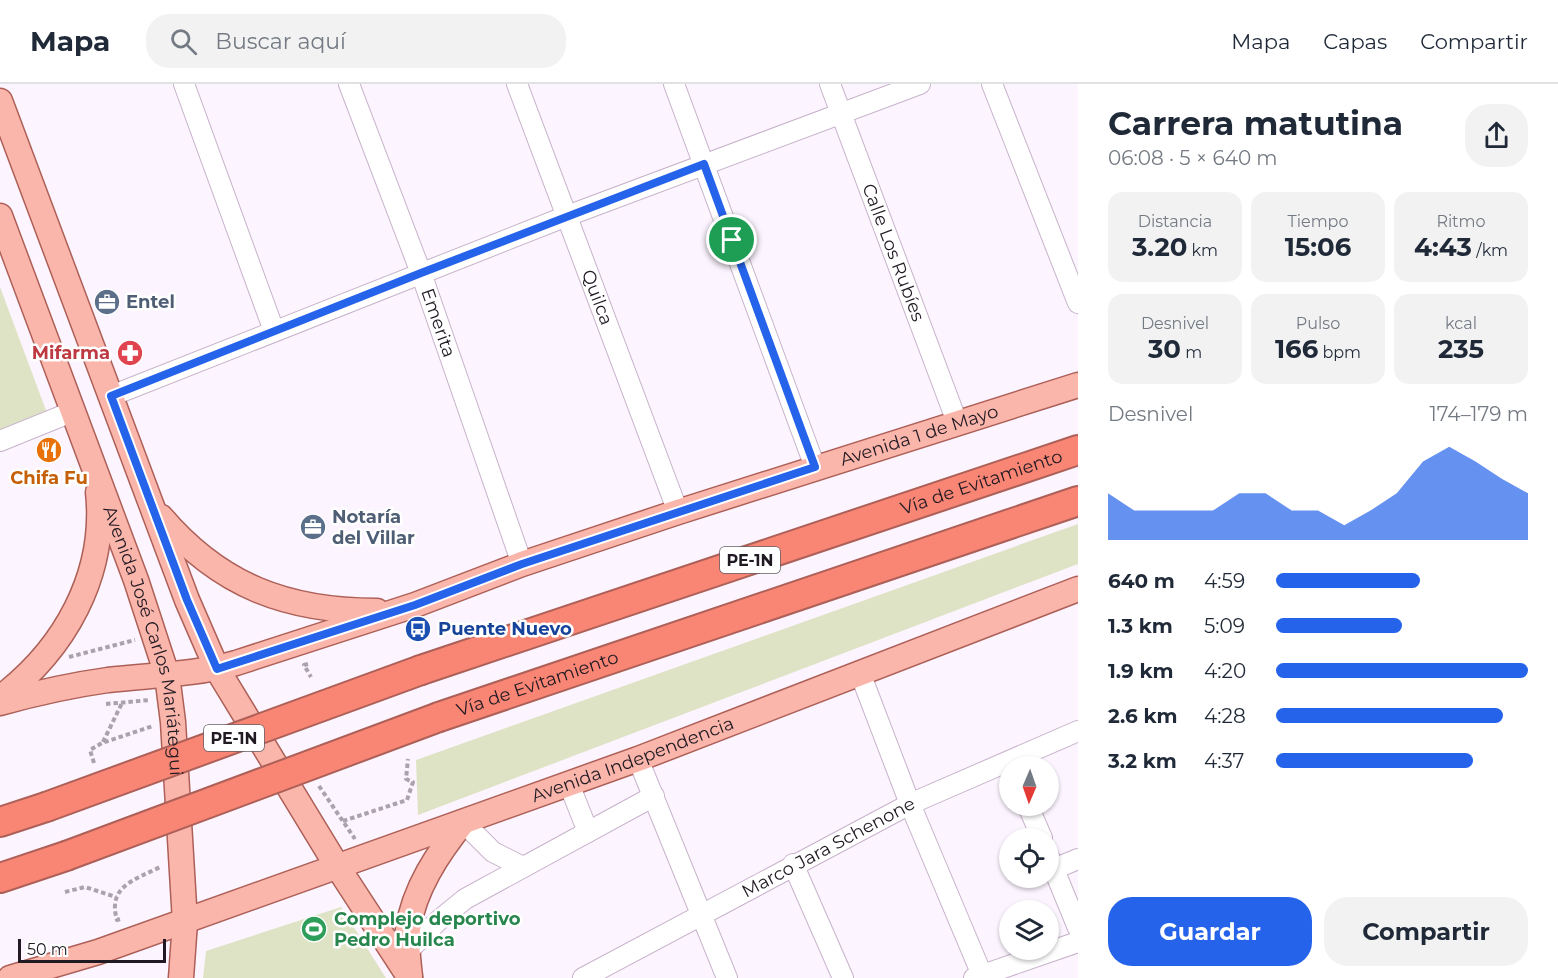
<!DOCTYPE html>
<html lang="es">
<meta charset="utf-8">
<style>
body{margin:0;font-family:Montserrat,sans-serif;background:#f2f2f3;color:#1f2937;height:100vh;display:flex;flex-direction:column;font-size:22px;white-space:nowrap}
*{box-sizing:border-box;margin:0}
p{font-size:20px;color:#747a83}
.icon{flex:none;width:33px;height:33px;fill:none;stroke:currentColor;stroke-width:2;stroke-linecap:round;stroke-linejoin:round}
.map{position:relative;flex:1;overflow:hidden}
.sheet{display:flex;flex-direction:column;background:#fff;width:480px}
.sheet>*{flex:none}
.needle{width:39px;rotate:182deg}
.fabs{position:absolute;left:999px;top:672px;display:grid;gap:12px}
.fabs a{display:grid;place-items:center;width:60px;height:60px;border-radius:50%;background:#fff;box-shadow:0 2px 4px #0004;font-size:30px}
.scale{position:absolute;left:18px;bottom:15px;width:148px;box-sizing:border-box;padding-left:6px;border:3px solid #211a23;border-top:0;font-size:16px;line-height:21px;white-space:nowrap;color:#211a23;-webkit-text-stroke:4px #fff;paint-order:stroke}
.pin{position:absolute;display:grid;place-items:center;width:51px;height:51px;color:#fff;margin:-26px;border:3px solid #fff;border-radius:50%;box-shadow:0 2px 6px #0007}
.round{display:grid;place-items:center;flex:none;width:63px;height:63px;border-radius:24px;background:#f2f2f3}
.overview{display:flex;align-items:center;justify-content:space-between;height:102px;padding:0 30px}
h1{font-size:33px;font-weight:700;line-height:45px}
.metrics{display:grid;grid-template-columns:repeat(3,1fr);gap:9px;height:102px;padding:6px 30px}
.metrics div{display:grid;align-content:center;border-radius:15px;background:#f2f2f3;text-align:center}
.metrics b{font-size:26px;font-weight:700}
.metrics small{font-size:16px;font-weight:400}
.metrics p{font-size:16px}
.chart{height:168px;padding:12px 30px}
.chart p{display:flex;justify-content:space-between}
.chart svg{width:100%;height:108px;margin-top:6px;fill:#2563eb;opacity:.7}
.cta{display:flex;gap:12px;margin-top:auto;padding:12px 30px}
.cta a{flex:1;height:69px;border-radius:24px;background:#2563eb;color:#fff;font-size:24px;font-weight:700;line-height:69px;text-align:center}
.cta a+a{background:#f2f2f3;color:#1f2937}
ul{padding:0 30px;list-style:none;font-size:20px}
li{display:grid;grid-template-columns:96px 72px 1fr;align-items:center;height:45px}
li i{height:15px;border-radius:8px;background:#2563eb}
header{display:flex;align-items:center;gap:36px;box-sizing:border-box;height:84px;padding:0 30px;background:#fff;border-bottom:2px solid #e0e1e3}
header strong{font-size:28px}
nav{display:flex;gap:33px;margin-inline-start:auto;font-size:21px}
.search{width:420px;height:54px;background:#f2f2f3;display:flex;align-items:center;gap:15px;box-sizing:border-box;padding:0 21px;border-radius:24px;color:#747a83;font-size:22px}
main{display:flex;flex:1;min-height:0}
.map>svg:first-child{display:block}
.green{fill:#dfe3c5}
.lines{fill:none;stroke-linecap:round;stroke-linejoin:round}
.minor-casing{stroke:#c7b3cb;stroke-width:22}
.major-casing{stroke:#ad6058;stroke-width:27}
.highway-casing{stroke:#ad6058;stroke-width:32}
.path{stroke:#aaa2ac;stroke-width:4;stroke-dasharray:4.5 3;stroke-linecap:butt}
.minor{stroke:#fff;stroke-width:20}
.major{stroke:#fbb6ac;stroke-width:24}
.highway{stroke:#f98675;stroke-width:28}
.highway-bridge-casing{stroke:#ad6058;stroke-width:32;stroke-linecap:butt}
.highway-bridge{stroke:#f98675;stroke-width:28}
.route-casing{stroke:#fff;stroke-width:12}
.route{stroke:#2563eb;stroke-width:8}
.labels{text-anchor:middle;stroke-width:5;stroke-linejoin:round;paint-order:stroke}
.shield{fill:#fff;stroke:#645f65;stroke-width:1.5}
.shield-label{font-size:16px;font-weight:bold;fill:#211a23}
.street-label{font-size:18px;fill:#211a23;stroke:#fff}
.service-label{font-size:18px;font-weight:bold;fill:#4e5e75;stroke:#fff;text-anchor:start}
.health-label{font-size:18px;font-weight:bold;fill:#be3a42;stroke:#fff;text-anchor:end}
.food-label{font-size:18px;font-weight:bold;fill:#c56008;stroke:#fff}
.transit-label{font-size:18px;font-weight:bold;fill:#164399;stroke:#fff;text-anchor:start}
.leisure-label{font-size:18px;font-weight:bold;fill:#27864d;stroke:#fff;text-anchor:start}
</style>
<header>
<strong>Mapa</strong>
<div class="search"><svg class="icon" aria-label="search" viewBox="0 0 24 24"><circle cx="10" cy="10" r="6"/><path d="M15 15l6 6"/></svg>Buscar aquí</div>
<nav><a>Mapa</a><a>Capas</a><a>Compartir</a></nav>
</header>
<main>
<div class="map">
<svg width="1078" height="894" viewBox="0 0 1078 894">
<rect width="100%" height="100%" fill="#fcf4fe"/>
<g class="green">
<polygon points="0,203 47,329 0,347"/>
<polygon points="1078,440 1078,480 418,731 416,676"/>
<polygon points="341,823 386,894 203,894 206,867"/>
</g>
<g class="lines">
<g class="minor-casing">
<g id="minor">
<polyline points="184,0 274,247"/>
<path id="s1" d="M 349,0 L 421,189 L 522,480"/>
<path id="s2" d="M 517,0 L 678,428"/>
<polyline points="674,0 815,383"/>
<path id="s3" d="M 830,0 L 957,338"/>
<polyline points="992,0 1078,219"/>
<polyline points="111,312 567,132 920,0"/>
<polyline points="0,357 74,327"/>
<polyline points="860,589 910,720 982,891"/>
<polyline points="638,675 727,894"/>
<polyline points="569,700 588,748"/>
<polyline points="1028,722 1042,754"/>
<polyline points="463,738 493,768 523,783"/>
<polyline points="1048,771 1078,844"/>
<polyline points="793,780 843,894"/>
<polyline points="1054,785 1078,775"/>
<polyline points="407,868 438,837 465,815 654,712"/>
<path id="s4" d="M 583,894 L 910,720 L 1078,647"/>
<polyline points="974,894 1078,858"/>
</g>
</g>
<g class="major-casing">
<g id="major">
<polyline points="0,17 187,516 217,585 337,782 410,894"/>
<path id="s5" d="M 0,132 L 136,496 L 167,591 L 173,638 L 185,838 L 181,894"/>
<path d="M 161,433 C 220,502 287,527 377,527"/>
<path d="M 0,614 C 64,566 107,491 98,408"/>
<path id="s6" d="M 0,619 C 36,609 72,601 108,596 C 151,591 195,591 236,579 L 415,521 L 522,480 L 678,428 L 1078,301"/>
<path d="M 410,892 C 408,876 406,861 408,845 C 414,805 438,769 463,738"/>
<path id="s7" d="M 10,894 L 98,868 L 638,675 L 1078,505"/>
</g>
</g>
<g class="highway-casing">
<g id="highway">
<path id="s8" d="M 421,586 L 1078,366"/>
<path id="s9" d="M 439,633 L 1078,417"/>
<polyline points="0,738 46,723"/>
<polyline points="0,794 66,772"/>
</g>
</g>
<g class="path">
<polyline points="69,573 135,556"/>
<polyline points="308,580 304,581 311,593"/>
<polyline points="106,620 150,616"/>
<polyline points="103,658 122,619"/>
<polyline points="94,679 90,666 102,659 153,642"/>
<polyline points="319,702 355,755"/>
<polyline points="343,737 407,716 413,698 406,695 408,675"/>
<polyline points="65,808 85,803 116,813"/>
<path d="M 120,835 L 117,836 C 107,802 135,796 160,783"/>
</g>
<use href="#minor" class="minor"/>
<use href="#major" class="major"/>
<use href="#highway" class="highway"/>
<g class="highway-bridge-casing">
<g id="highway-bridge">
<polyline points="46,723 421,586"/>
<polyline points="66,772 439,633"/>
</g>
</g>
<use href="#highway-bridge" class="highway-bridge"/>
</g>
<g class="lines">
<g class="route-casing">
<polygon id="route" points="704,80 815,383 522,480 415,521 217,585 187,516 111,312 421,189"/>
</g>
<use href="#route" class="route"/>
</g>
<defs>
<g id="office-disc" transform="scale(1.35)"><circle r="9.5" fill="#5c6f8a" stroke="#fff"/><path d="M-6-3h4V-5.5h4V-3h4V5H-6ZM-1-4.5V-3h2v-1.5ZM-6 0V1H6V0Z" fill="#fff"/></g>
<g id="pharmacy-disc" transform="scale(1.35)"><circle r="9.5" fill="#e0444e" stroke="#fff"/><path d="M-2-6h4v4h4v4h-4v4h-4v-4h-4v-4h4Z" fill="#fff"/></g>
<g id="restaurant-disc" transform="scale(1.35)"><circle r="9.5" fill="#e8710a" stroke="#fff"/><path d="M-5-6h1v4h1v-4h1v4h1v-4h1v5L-1.5 .5V6h-2V.5L-5-1ZM5-6V6H3V1.5H1.5Q1.5-4 5-6Z" fill="#fff"/></g>
<g id="bus-disc" transform="scale(1.35)"><circle r="9.5" fill="#1a4fb4" stroke="#fff"/><path d="M-5-6H5V4H4V6H2V4H-2V6H-4V4H-5ZM-3.5-4V0h7V-4ZM-3.5 1.2v1.5H-2V1.2ZM2 1.2v1.5H3.5V1.2Z" fill="#fff"/></g>
<g id="stadium-disc" transform="scale(1.35)"><circle r="9.5" fill="#2e9e5b" stroke="#fff"/><path d="M0-5a6.5 5 0 1 0 0 10a6.5 5 0 1 0 0-10ZM-3.5-1.8h7v3.6h-7Z" fill="#fff"/></g>
</defs>
<g fill-rule="evenodd">
<use href="#office-disc" x="107" y="218"/>
<use href="#pharmacy-disc" x="130" y="269"/>
<use href="#restaurant-disc" x="49" y="366"/>
<use href="#office-disc" x="313" y="443"/>
<use href="#bus-disc" x="418" y="545"/>
<use href="#stadium-disc" x="314" y="845"/>
</g>
<g class="labels">
<g class="shield">
<rect x="720" y="463" width="60" height="26" rx="4.5"/>
<rect x="204" y="641" width="60" height="26" rx="4.5"/>
</g>
<g class="shield-label">
<text x="750" y="482">PE-1N</text>
<text x="234" y="660">PE-1N</text>
</g>
<g class="street-label">
<text dy="6" stroke="none"><textPath href="#s3" startOffset="180">Calle Los Rubíes</textPath></text>
<text dy="6" stroke="none"><textPath href="#s2" startOffset="228">Quilca</textPath></text>
<text dy="6" stroke="none"><textPath href="#s1" startOffset="255">Emerita</textPath></text>
<text dy="6" stroke="none"><textPath href="#s6" startOffset="960">Avenida 1 de Mayo</textPath></text>
<text dy="6" stroke="none"><textPath href="#s8" startOffset="591">Vía de Evitamiento</textPath></text>
<text dy="6" stroke="none"><textPath href="#s5" startOffset="450">Avenida José Carlos Mariátegui</textPath></text>
<text dy="6" stroke="none"><textPath href="#s9" startOffset="104">Vía de Evitamiento</textPath></text>
<text dy="6" stroke="none"><textPath href="#s7" startOffset="660">Avenida Independencia</textPath></text>
<text dy="6" stroke="none"><textPath href="#s4" startOffset="278">Marco Jara Schenone</textPath></text>
</g>
<g class="service-label">
<text x="126" y="224">Entel</text>
<text x="332" y="439">Notaría<tspan x="332" dy="21">del Villar</tspan></text>
</g>
<g class="health-label">
<text x="110" y="275">Mifarma</text>
</g>
<g class="food-label">
<text x="49" y="400">Chifa Fu</text>
</g>
<g class="transit-label">
<text x="438" y="551">Puente Nuevo</text>
</g>
<g class="leisure-label">
<text x="334" y="841">Complejo deportivo<tspan x="334" dy="21">Pedro Huilca</tspan></text>
</g>
</g>
</svg>
<div class="fabs">
<a><svg class="needle" viewBox="-14 -14 28 28"><path d="M0-13l5 13h-10z" fill="#e53935"/><path d="M0 13l5-13h-10z" fill="#747a83"/></svg></a>
<a><svg class="icon" aria-label="locate" viewBox="0 0 24 24"><circle cx="12" cy="12" r="6"/><path d="M12 2v4M12 18v4M2 12h4M18 12h4"/></svg></a>
<a><svg class="icon" aria-label="layers" viewBox="0 0 24 24"><path d="M12 4l9 5-9 5-9-5zM3 14l9 5 9-5"/></svg></a>
</div>
<div class="scale">50 m</div>
<div class="pin" style="left:732px;top:156px;background:#1e9e55"><svg class="icon" aria-label="arrive" viewBox="0 0 24 24"><path d="M6 21V4h12l-3 4 3 4H6"/></svg></div>
</div>
<section class="sheet">
<div class="overview"><div><h1>Carrera matutina</h1><p>06:08 · 5 × 640 m</p></div><a class="round"><svg class="icon" aria-label="share" viewBox="0 0 24 24"><path d="M12 15V3M7 8l5-5 5 5M5 13v7h14v-7"/></svg></a></div>
<div class="metrics">
<div><p>Distancia</p><b>3.20<small> km</small></b></div>
<div><p>Tiempo</p><b>15:06</b></div>
<div><p>Ritmo</p><b>4:43<small> /km</small></b></div>
</div>
<div class="metrics">
<div><p>Desnivel</p><b>30<small> m</small></b></div>
<div><p>Pulso</p><b>166<small> bpm</small></b></div>
<div><p>kcal</p><b>235</b></div>
</div>
<div class="chart"><p><span>Desnivel</span>174–179 m</p>
<svg viewBox="0 0 160 44" preserveAspectRatio="none"><path d="M0 44V25L10 32L20 32L30 32L40 32L50 25L60 25L70 32L80 32L90 38L100 32L110 25L120 12L130 6L140 12L150 19L160 25V44z"/></svg>
</div>
<ul>
<li><b>640 m</b>4:59<i style="width:57%"></i></li>
<li><b>1.3 km</b>5:09<i style="width:50%"></i></li>
<li><b>1.9 km</b>4:20<i style="width:100%"></i></li>
<li><b>2.6 km</b>4:28<i style="width:90%"></i></li>
<li><b>3.2 km</b>4:37<i style="width:78%"></i></li>
</ul>
<div class="cta"><a>Guardar</a><a>Compartir</a></div>
</section>
</main>
